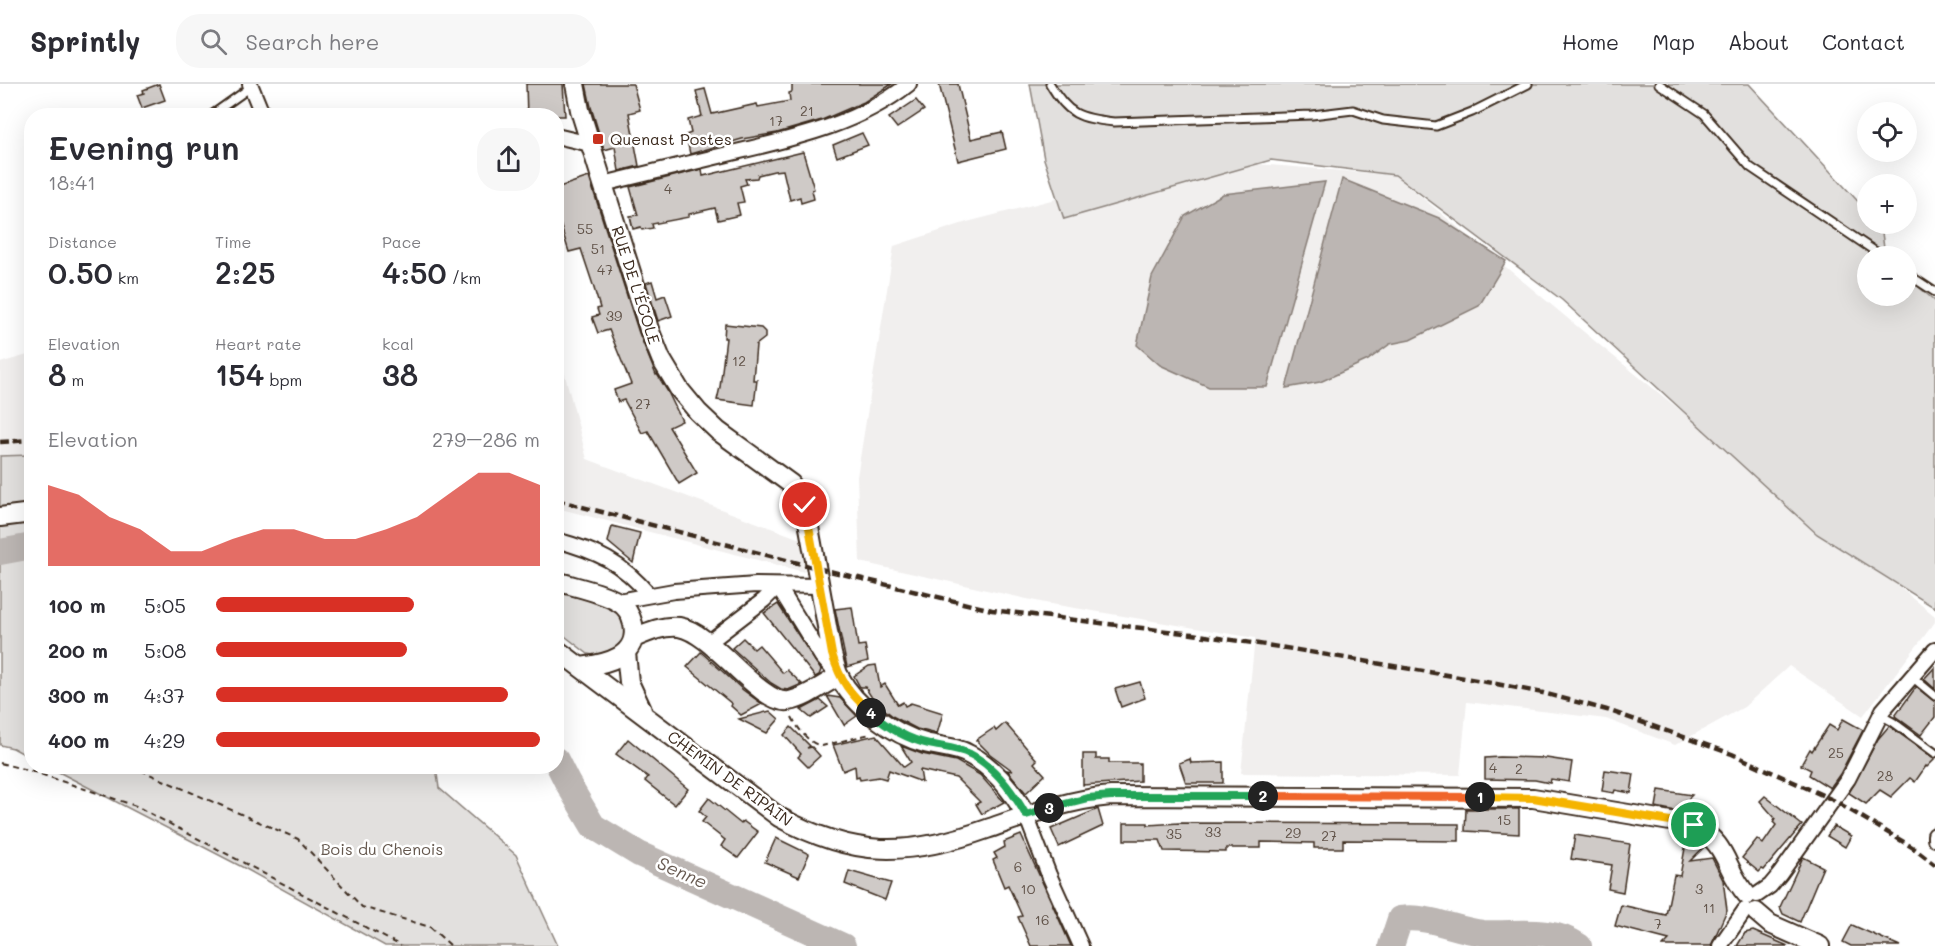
<!DOCTYPE html>
<meta charset="utf-8">
<style>
body{margin:0;font-family:Mali,sans-serif;background:#f7f7f7;color:#2b2b33;height:100vh;display:flex;flex-direction:column;font-size:22px;white-space:nowrap}
*{box-sizing:border-box;margin:0}
p{font-size:20px;color:#7c7c81}
.icon{flex:none;width:33px;height:33px;fill:none;stroke:currentColor;stroke-width:2;stroke-linecap:round;stroke-linejoin:round}
.map{position:relative;flex:1;overflow:hidden}
.details{position:absolute;left:24px;top:24px;width:540px;height:666px;display:flex;flex-direction:column;background:#fff;border-radius:24px;box-shadow:0 6px 24px #0002}
.details>*{flex:none}
.buttons{position:absolute;left:1857px;top:18px;display:grid;gap:12px}
.buttons a{display:grid;place-items:center;width:60px;height:60px;border-radius:50%;background:#fff;box-shadow:0 6px 24px #0002;font-size:30px}
.pin{position:absolute;display:grid;place-items:center;width:51px;height:51px;color:#fff;margin:-26px;border:3px solid #fff;border-radius:50%;box-shadow:0 2px 6px #0007}
.km{position:absolute;width:30px;height:30px;margin:-15px;border-radius:50%;background:#222;color:#fff;font-size:16px;line-height:30px;text-align:center}
.round{display:grid;place-items:center;flex:none;width:63px;height:63px;border-radius:24px;background:#f7f7f7}
.overview{display:flex;align-items:center;justify-content:space-between;height:102px;padding:0 24px}
h1{font-size:33px;font-weight:600;line-height:45px}
.stats{display:grid;grid-template-columns:repeat(3,1fr);gap:9px;height:102px;padding:6px 24px}
.stats div{display:grid;align-content:center}
.stats b{font-size:30px;font-weight:600}
.stats small{font-size:16px;font-weight:400}
.stats p{font-size:16px}
.chart{height:168px;padding:12px 24px}
.chart p{display:flex;justify-content:space-between}
.chart svg{width:100%;height:108px;margin-top:6px;fill:#d93025;opacity:.7}
ul{padding:0 24px;list-style:none;font-size:20px}
li{display:grid;grid-template-columns:96px 72px 1fr;align-items:center;height:45px}
li i{height:15px;border-radius:8px;background:#d93025}
header{display:flex;align-items:center;gap:36px;box-sizing:border-box;height:84px;padding:0 30px;background:#fff;border-bottom:2px solid #e1e1e2}
header strong{font-size:28px}
nav{display:flex;gap:33px;margin-inline-start:auto;font-size:21px}
.search{width:420px;height:54px;background:#f7f7f7;display:flex;align-items:center;gap:15px;box-sizing:border-box;padding:0 21px;border-radius:24px;color:#7c7c81;font-size:22px}
.map>svg:first-child{display:block}
.built{fill:#f1efee}
.green{fill:#e2e0de;stroke:#8e857e;stroke-width:1.5}
.water{fill:#bcb6b3;stroke:#887e77;stroke-width:1.5}
.lines{fill:none;stroke-linecap:round;stroke-linejoin:round}
.river{stroke:#bcb6b3;stroke-width:26}
.building{fill:#cfcac7;stroke:#3b2a1e;stroke-width:1.5}
.lane-casing{stroke:#3b2a1e;stroke-width:11}
.street-casing{stroke:#3b2a1e;stroke-width:18}
.secondary-casing{stroke:#3b2a1e;stroke-width:22}
.path{stroke:#3b2a1e;stroke-width:2;stroke-dasharray:6 4.5;stroke-linecap:butt}
.lane{stroke:#fff;stroke-width:7}
.street{stroke:#fff;stroke-width:14}
.secondary{stroke:#fff;stroke-width:18}
.rail{stroke:#3b2a1e;stroke-width:4.5;stroke-dasharray:9 4.5;stroke-linecap:butt}
.split-1-casing{stroke:#fff;stroke-width:12}
.split-2-casing{stroke:#fff;stroke-width:12}
.split-3-casing{stroke:#fff;stroke-width:12}
.split-4-casing{stroke:#fff;stroke-width:12}
.split-5-casing{stroke:#fff;stroke-width:12}
.split-1{stroke:#f5b400;stroke-width:8}
.split-2{stroke:#f0652b;stroke-width:8}
.split-3{stroke:#22a559;stroke-width:8}
.split-4{stroke:#22a559;stroke-width:8}
.split-5{stroke:#f5b400;stroke-width:8}
.poi-dot{fill:#c8321e;stroke:#fff;stroke-width:2}
.labels{text-anchor:middle;stroke-width:5;stroke-linejoin:round;paint-order:stroke}
.number-label{font-size:14px;fill:#605248}
.poi-label{font-size:16px;fill:#3b2a1e;stroke:#fff;text-anchor:start}
.street-label{font-size:16px;fill:#3b2a1e;stroke:#fff}
.park-label{font-size:16px;fill:#65584e;stroke:#fff}
.water-label{font-size:18px;font-style:italic;fill:#685b52;stroke:#fff}
</style>
<header>
<strong>Sprintly</strong>
<div class="search"><svg class="icon" aria-label="search" viewBox="0 0 24 24"><circle cx="10" cy="10" r="6"/><path d="M15 15l6 6"/></svg>Search here</div>
<nav><a>Home</a><a>Map</a><a>About</a><a>Contact</a></nav>
</header>
<div class="map">
<svg width="1935" height="862" viewBox="0 0 1935 862">
<rect width="100%" height="100%" fill="#fff"/>
<filter id="ink" filterUnits="userSpaceOnUse"><feTurbulence type="fractalNoise" baseFrequency=".0167" numOctaves="2"/><feDisplacementMap in="SourceGraphic" scale="12" xChannelSelector="R" yChannelSelector="G"/><feConvolveMatrix kernelMatrix="1 2 1 2 8 2 1 2 1" color-interpolation-filters="sRGB"/></filter>
<g filter="url(#ink)">
<g class="built">
<polygon points="1206,76 1395,91 1602,263 1935,532 1935,538 1863,632 1789,582 1744,623 1675,661 1606,635 1467,618 1460,691 1241,689 1255,554 1045,519 860,478 857,393 894,162 967,138"/>
<polygon points="556,257 587,375 803,456 804,488 557,424"/>
<polygon points="31,270 31,371 0,372 0,279"/>
</g>
<g class="green">
<polygon points="1030,0 1749,0 1867,127 1868,140 1881,141 1885,172 1868,172 1868,212 1906,212 1907,193 1935,217 1935,524 1817,450 1562,216 1395,91 1271,76 1064,135 1044,75"/>
<polygon points="31,371 31,674 13,664 0,661 0,372"/>
<path d="M 557,508 C 575,513 619,520 625,540 C 627,549 621,559 617,567 L 604,573 L 588,570 L 557,546 Z"/>
<polygon points="49,683 436,683 439,704 516,771 558,862 385,862 246,785"/>
</g>
<g class="water">
<polygon points="1342,95 1439,134 1506,177 1479,222 1410,256 1390,260 1368,276 1320,298 1286,304"/>
<polygon points="1325,98 1267,303 1209,303 1160,281 1137,261 1152,193 1185,132 1223,110"/>
</g>
<g class="lines">
<g class="river">
<polyline points="0,468 32,462"/>
<polyline points="556,676 567,698 593,742 639,770 843,862"/>
<path d="M 1391,862 L 1400,835 C 1430,831 1454,846 1483,849 C 1515,851 1551,842 1579,862"/>
</g>
</g>
<g class="building">
<polygon points="159,0 165,16 142,24 137,11 144,9 143,6"/>
<polygon points="526,0 563,0 565,32 527,32"/>
<polygon points="586,0 633,0 640,26 629,29 639,82 619,87 615,63 604,66 591,23"/>
<polygon points="792,0 892,0 864,18 822,36 777,49 742,55 690,70 686,51 691,49 688,36 702,32 696,7 705,5 712,30 757,20 758,23 790,17 789,9 792,8"/>
<polygon points="939,0 958,0 971,55 1002,48 1006,65 958,77"/>
<polygon points="916,16 924,26 897,44 889,34"/>
<polygon points="862,49 868,61 837,73 833,61"/>
<polygon points="803,68 814,105 812,106 814,115 801,119 800,113 790,116 783,86 774,87 758,91 757,94 745,95 747,100 740,102 744,118 737,119 740,131 718,136 715,124 689,130 689,133 652,140 653,144 642,146 641,143 633,145 630,132 638,131 630,103 702,85 703,92"/>
<polygon points="589,93 639,249 656,291 657,290 668,308 682,337 669,343 697,389 679,400 648,347 642,349 624,316 618,318 614,306 631,300 609,246 598,249 592,233 599,231 597,225 600,224 593,201 581,165 569,168 556,127 556,104"/>
<polygon points="652,197 657,214 665,211 672,232 658,237 646,199"/>
<polygon points="725,240 761,244 765,248 765,254 756,261 753,296 757,296 754,321 717,316 720,303 726,254 724,254"/>
<polygon points="612,442 640,449 633,479 608,458"/>
<polygon points="778,520 821,586 819,591 815,593 764,529"/>
<polygon points="852,523 858,562 865,561 868,577 847,583 835,525"/>
<polygon points="743,554 754,565 759,561 783,589 787,586 802,600 788,606 781,605 771,599 732,564"/>
<polygon points="701,568 743,606 762,620 741,631 731,622 732,620 687,583"/>
<polygon points="876,581 880,603 885,600 898,621 903,618 905,622 911,619 943,629 937,650 917,645 894,633 874,617 865,603 860,603 854,592 869,582"/>
<polygon points="1935,583 1935,605 1924,595"/>
<polygon points="1140,598 1145,614 1121,623 1115,605"/>
<polygon points="1916,603 1935,618 1935,633 1921,651 1895,632"/>
<polygon points="827,612 840,614 857,632 844,641"/>
<polygon points="820,616 828,623 811,634 801,626"/>
<polygon points="770,627 779,635 767,649 739,635"/>
<polygon points="1843,635 1863,646 1840,690 1830,704 1809,691 1811,686 1801,681 1810,665 1812,667 1829,641 1837,646"/>
<polygon points="1005,639 1037,676 1034,679 1045,691 1026,709 1007,686 1013,687 990,670 976,656 994,644 996,647"/>
<polygon points="1889,642 1935,675 1927,683 1926,682 1915,698 1910,694 1891,713 1880,706 1866,720 1849,709 1878,655"/>
<polygon points="791,643 810,662 807,664 812,663 820,672 808,683 798,673 801,670 784,651"/>
<polygon points="876,651 904,683 911,678 901,662 922,670 956,677 980,691 1004,718 982,730 976,720 980,718 956,694 920,686 922,698 889,686 886,695 879,693 860,696 859,692 856,693 855,682 843,687 833,661"/>
<polygon points="628,655 688,705 675,721 645,697 648,693 616,670"/>
<polygon points="1083,670 1096,670 1096,675 1109,675 1109,679 1140,679 1140,697 1083,701"/>
<polygon points="1500,673 1546,674 1572,678 1569,698 1551,695 1550,699 1535,696 1485,695 1485,674"/>
<polygon points="1190,675 1191,679 1223,678 1223,699 1186,699 1179,679"/>
<polygon points="1605,686 1634,690 1631,709 1615,706 1614,709 1602,707"/>
<polygon points="1659,706 1692,711 1689,714 1688,726 1682,721 1676,727 1656,723"/>
<polygon points="1765,712 1802,741 1764,786 1762,785 1759,788 1742,774 1757,755 1763,760 1776,741 1773,738 1775,734 1760,717"/>
<polygon points="709,714 741,740 743,737 758,748 738,774 721,762 725,756 702,738 706,733 699,727"/>
<polygon points="1098,725 1103,742 1059,763 1051,745"/>
<polygon points="1466,725 1519,725 1519,750 1465,747"/>
<polygon points="1124,739 1148,739 1148,741 1179,739 1459,740 1459,757 1343,756 1343,764 1314,764 1314,759 1261,758 1261,764 1226,764 1226,768 1164,767 1160,756 1124,756"/>
<polygon points="1834,742 1851,752 1845,763 1827,752"/>
<polygon points="1021,751 1059,835 1071,862 1031,862 1018,833 1022,832 1008,801 1004,803 993,776 997,774 994,769 1005,763 1004,758"/>
<polygon points="1575,751 1630,760 1623,808 1608,805 1612,781 1571,775"/>
<polygon points="1687,753 1694,754 1704,763 1690,777 1712,774 1723,796 1727,826 1711,862 1663,862 1669,856 1615,842 1621,821 1666,831 1674,791 1680,792"/>
<polygon points="776,754 809,770 799,793 765,778"/>
<polygon points="1803,773 1823,783 1800,838 1783,830 1780,823"/>
<polygon points="849,787 891,799 885,816 845,800"/>
<polygon points="1852,841 1877,852 1900,862 1851,862 1843,858"/>
<polygon points="1753,847 1788,862 1737,862 1745,849"/>
</g>
<g class="lines">
<g class="lane-casing">
<g id="lane">
<path d="M 1050,0 C 1068,31 1079,34 1114,38 L 1312,31 L 1353,26 L 1383,36 L 1436,42 L 1472,28 L 1528,0"/>
<polyline points="1659,0 1704,30 1750,83 1882,172"/>
<polyline points="210,32 251,3"/>
<polyline points="1906,189 1935,208"/>
<polyline points="1911,592 1935,612"/>
<polyline points="1880,631 1893,638 1935,669"/>
</g>
</g>
<g class="street-casing">
<g id="street">
<polyline points="250,0 263,32"/>
<polyline points="556,52 590,60"/>
<path d="M 603,100 C 646,90 689,79 732,69 C 795,54 857,41 909,0"/>
<path d="M 556,456 C 596,467 622,478 649,511"/>
<polyline points="778,502 822,573 835,588"/>
<polyline points="618,517 674,507 756,501 821,502"/>
<polyline points="708,559 764,516 778,502"/>
<polyline points="1026,731 1049,791 1081,862"/>
<polyline points="1935,751 1935,755"/>
<polyline points="1757,811 1770,802 1780,790 1848,695 1883,626 1935,566"/>
<polyline points="1720,862 1745,826"/>
</g>
</g>
<g class="secondary-casing">
<g id="secondary">
<path d="M 575,0 L 580,26 L 603,100 L 649,245 L 661,275 L 679,305 L 698,328 L 718,347 L 791,400 L 805,421 L 832,570 C 834,577 836,586 839,592 C 854,622 894,651 925,659 C 940,663 957,663 970,671 C 995,684 1013,708 1026,731"/>
<polyline points="0,433 32,429"/>
<path d="M 556,497 C 575,503 602,508 618,518 C 626,522 631,532 633,540 C 640,573 605,580 581,583"/>
<path d="M 634,554 C 648,548 664,541 679,543 C 713,548 760,622 789,617 C 806,614 824,600 839,592"/>
<path d="M 556,565 L 779,733 C 854,774 908,773 987,745 C 1028,731 1067,716 1111,712 L 1533,714 L 1694,741 C 1730,762 1724,785 1747,811"/>
<polyline points="626,569 629,598 642,626"/>
<polyline points="1756,828 1770,840 1820,862"/>
</g>
</g>
<g class="path">
<path d="M 792,633 C 798,645 809,660 822,662 L 870,650"/>
<polyline points="0,679 31,687 49,682"/>
<polyline points="131,682 298,755 362,823 430,843 451,862"/>
<polyline points="31,687 136,722 401,862"/>
</g>
<use href="#lane" class="lane"/>
<use href="#street" class="street"/>
<use href="#secondary" class="secondary"/>
<g class="rail">
<polyline points="0,358 32,356"/>
<polyline points="556,416 817,484 992,526 1192,550 1292,565 1476,596 1543,609 1607,626 1732,670 1833,716 1912,763 1935,781"/>
</g>
</g>
</g>
<g class="lines" filter="url(#ink)">
<g class="split-1-casing">
<polyline id="split-1" points="1480,713 1533,714 1694,741"/>
</g>
<g class="split-2-casing">
<polyline id="split-2" points="1263,712 1480,713"/>
</g>
<g class="split-3-casing">
<polyline id="split-3" points="1049,724 1088,714 1111,712 1263,712"/>
</g>
<g class="split-4-casing">
<path id="split-4" d="M 871,629 C 888,644 907,655 929,660 C 942,663 957,664 970,670 C 994,682 1013,708 1026,731 L 1049,724"/>
</g>
<g class="split-5-casing">
<path id="split-5" d="M 805,421 L 832,570 C 841,599 850,609 871,629"/>
</g>
<use href="#split-1" class="split-1"/>
<use href="#split-2" class="split-2"/>
<use href="#split-3" class="split-3"/>
<use href="#split-4" class="split-4"/>
<use href="#split-5" class="split-5"/>
</g>
<rect class="poi-dot" x="592" y="49" width="12" height="12" rx="3"/>
<g class="labels">
<g class="number-label">
<text x="807" y="32">21</text>
<text x="776" y="42">17</text>
<text x="668" y="110">4</text>
<text x="585" y="150">55</text>
<text x="598" y="170">51</text>
<text x="605" y="191">47</text>
<text x="614" y="237">39</text>
<text x="739" y="282">12</text>
<text x="643" y="325">27</text>
<text x="1836" y="674">25</text>
<text x="1493" y="689">4</text>
<text x="1519" y="690">2</text>
<text x="1885" y="697">28</text>
<text x="1504" y="741">15</text>
<text x="1213" y="753">33</text>
<text x="1293" y="754">29</text>
<text x="1174" y="755">35</text>
<text x="1329" y="757">27</text>
<text x="1018" y="788">6</text>
<text x="1028" y="810">10</text>
<text x="1699" y="810">3</text>
<text x="1709" y="829">11</text>
<text x="1042" y="841">16</text>
<text x="1658" y="845">7</text>
</g>
<g class="poi-label">
<text x="610" y="61">Quenast Postes</text>
</g>
<g class="street-label">
<text transform="translate(636 201) rotate(72)" y="6">RUE DE L'ÉCOLE</text>
<text transform="translate(730 694) rotate(36)" y="6">CHEMIN DE RIPAIN</text>
</g>
<g class="park-label">
<text x="382" y="771">Bois du Chenois</text>
</g>
<g class="water-label">
<text transform="translate(682 789) rotate(24)" y="6">Senne</text>
</g>
</g>
</svg>
<div class="buttons">
<a><svg class="icon" aria-label="locate" viewBox="0 0 24 24"><circle cx="12" cy="12" r="6"/><path d="M12 2v4M12 18v4M2 12h4M18 12h4"/></svg></a>
<a>+</a>
<a>−</a>
</div>
<div class="pin" style="left:1694px;top:741px;background:#1e9e55"><svg class="icon" aria-label="arrive" viewBox="0 0 24 24"><path d="M6 21V4h12l-3 4 3 4H6"/></svg></div>
<div class="pin" style="left:805px;top:421px;background:#d93025"><svg class="icon" aria-label="check" viewBox="0 0 24 24"><path d="M5 12l5 5 9-10"/></svg></div>
<b class="km" style="left:1480px;top:713px">1</b>
<b class="km" style="left:1263px;top:712px">2</b>
<b class="km" style="left:1049px;top:724px">3</b>
<b class="km" style="left:871px;top:629px">4</b>
<section class="details">
<div class="overview"><div><h1>Evening run</h1><p>18:41</p></div><a class="round"><svg class="icon" aria-label="share" viewBox="0 0 24 24"><path d="M12 15V3M7 8l5-5 5 5M5 13v7h14v-7"/></svg></a></div>
<div class="stats">
<div><p>Distance</p><b>0.50<small> km</small></b></div>
<div><p>Time</p><b>2:25</b></div>
<div><p>Pace</p><b>4:50<small> /km</small></b></div>
</div>
<div class="stats">
<div><p>Elevation</p><b>8<small> m</small></b></div>
<div><p>Heart rate</p><b>154<small> bpm</small></b></div>
<div><p>kcal</p><b>38</b></div>
</div>
<div class="chart"><p><span>Elevation</span>279–286 m</p>
<svg viewBox="0 0 160 44" preserveAspectRatio="none"><path d="M0 44V11L10 15L20 24L30 29L40 38L50 38L60 33L70 29L80 29L90 33L100 33L110 29L120 24L130 15L140 6L150 6L160 11V44z"/></svg>
</div>
<ul>
<li><b>100 m</b>5:05<i style="width:61%"></i></li>
<li><b>200 m</b>5:08<i style="width:59%"></i></li>
<li><b>300 m</b>4:37<i style="width:90%"></i></li>
<li><b>400 m</b>4:29<i style="width:100%"></i></li>
</ul>
</section>
</div>
